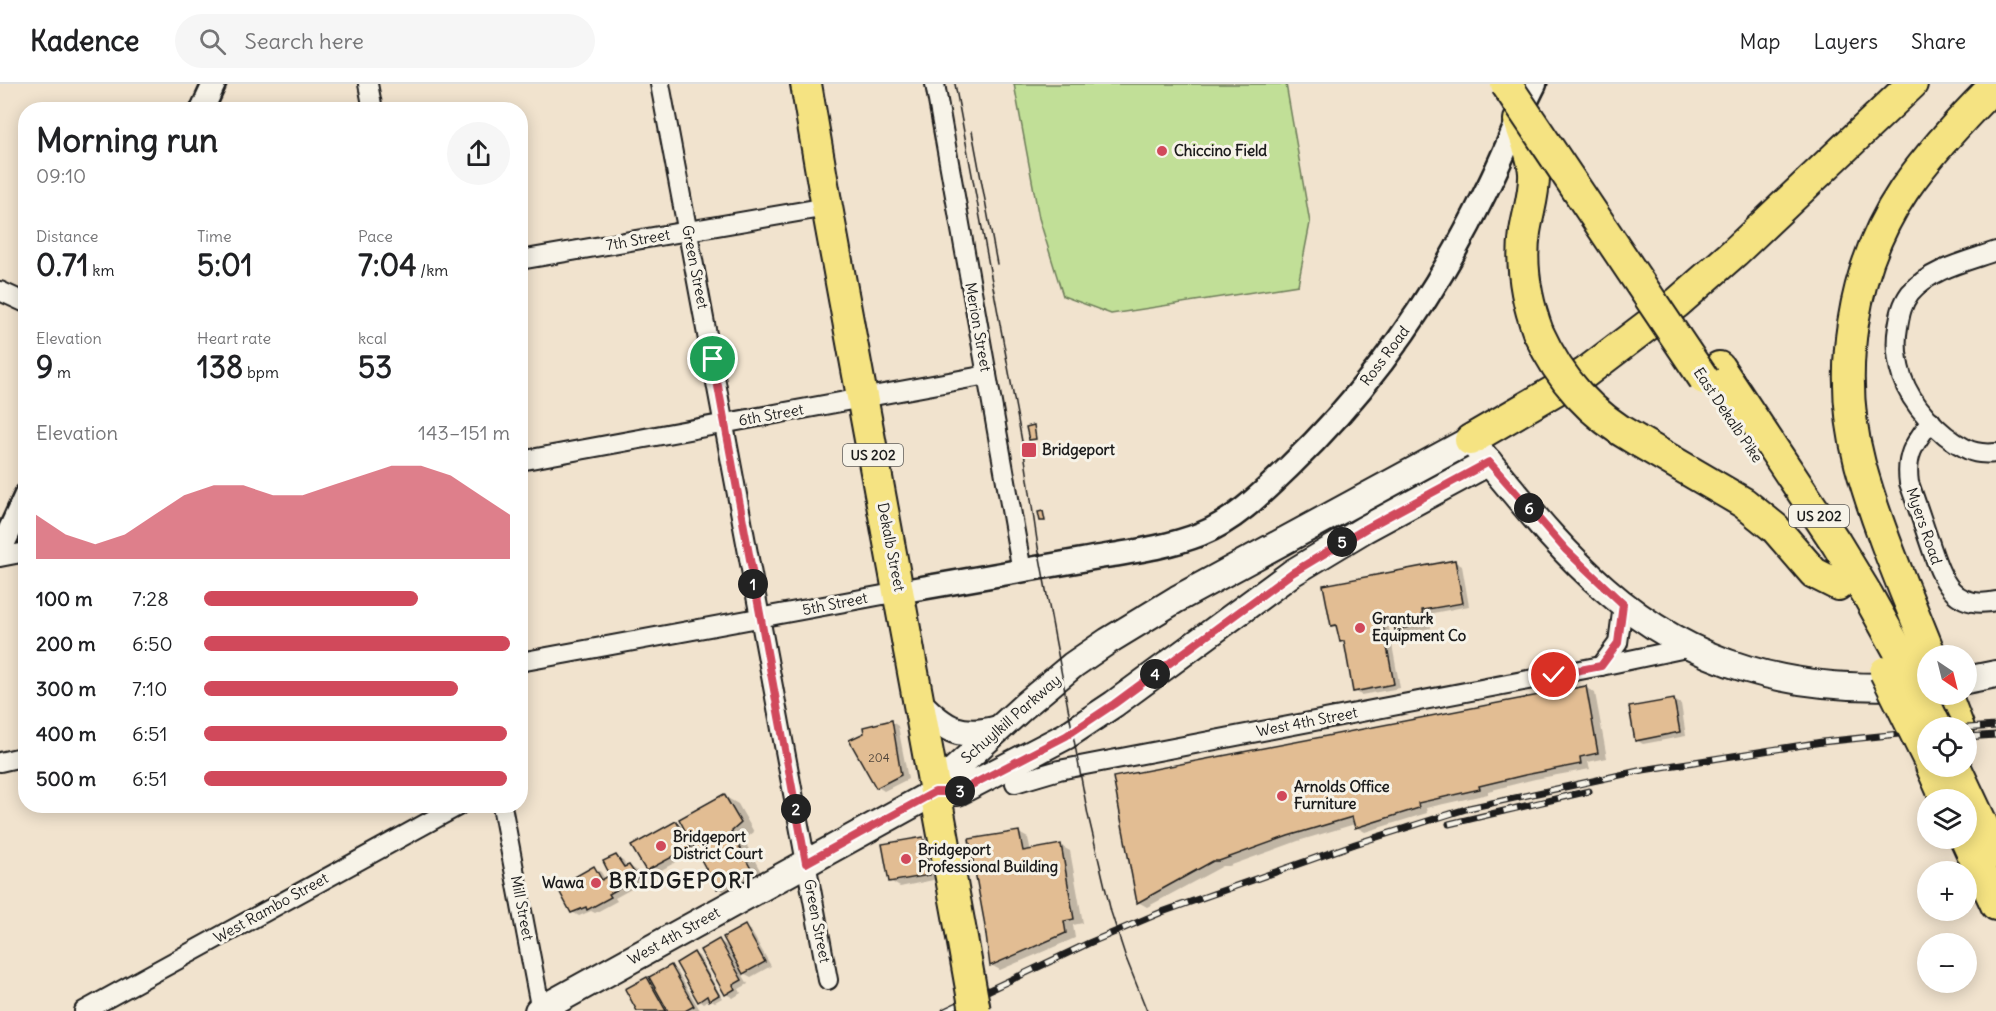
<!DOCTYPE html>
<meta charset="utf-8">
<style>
body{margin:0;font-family:Delius,sans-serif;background:#f6f6f6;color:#202124;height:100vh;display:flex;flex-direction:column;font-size:22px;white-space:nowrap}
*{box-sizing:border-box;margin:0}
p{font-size:20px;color:#757577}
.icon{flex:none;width:33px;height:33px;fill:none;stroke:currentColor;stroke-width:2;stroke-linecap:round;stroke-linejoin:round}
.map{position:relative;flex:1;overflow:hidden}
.panel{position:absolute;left:18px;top:18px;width:510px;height:711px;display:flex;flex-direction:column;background:#fff;border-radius:24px;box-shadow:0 3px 15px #0003}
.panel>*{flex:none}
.needle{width:39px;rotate:145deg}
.controls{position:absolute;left:1917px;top:561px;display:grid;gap:12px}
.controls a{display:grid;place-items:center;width:60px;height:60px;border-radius:50%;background:#fff;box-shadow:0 3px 15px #0003;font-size:30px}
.pin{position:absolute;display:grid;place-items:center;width:51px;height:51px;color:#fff;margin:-26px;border:3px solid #fff;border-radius:50%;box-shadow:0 2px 6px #0007}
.km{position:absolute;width:30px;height:30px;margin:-15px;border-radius:50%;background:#222;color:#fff;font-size:16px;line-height:30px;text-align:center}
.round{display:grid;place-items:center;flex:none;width:63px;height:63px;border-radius:32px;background:#f6f6f6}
.summary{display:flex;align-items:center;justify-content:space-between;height:102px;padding:0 18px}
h1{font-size:33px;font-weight:800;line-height:45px}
.metrics{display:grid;grid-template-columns:repeat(3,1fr);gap:9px;height:102px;padding:6px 18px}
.metrics div{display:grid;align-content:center}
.metrics b{font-size:30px;font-weight:800}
.metrics small{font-size:16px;font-weight:400}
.metrics p{font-size:16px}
.chart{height:168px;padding:12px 18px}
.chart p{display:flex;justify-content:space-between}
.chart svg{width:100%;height:108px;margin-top:6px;fill:#d1495b;opacity:.7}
ul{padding:0 18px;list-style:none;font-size:20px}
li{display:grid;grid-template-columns:96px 72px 1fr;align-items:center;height:45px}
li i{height:15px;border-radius:8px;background:#d1495b}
header{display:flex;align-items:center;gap:36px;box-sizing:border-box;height:84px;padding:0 30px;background:#fff;border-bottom:2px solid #e0e0e0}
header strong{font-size:28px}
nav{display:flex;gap:33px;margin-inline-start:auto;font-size:21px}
.search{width:420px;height:54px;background:#f6f6f6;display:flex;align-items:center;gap:15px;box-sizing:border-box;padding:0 21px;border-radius:33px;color:#757577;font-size:22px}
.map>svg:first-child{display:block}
.garden{fill:#c1df97;stroke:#6e7e5a;stroke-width:1.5}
.shadow{fill:#0003}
.building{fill:#e2bd93;stroke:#1c1c1c;stroke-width:1.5}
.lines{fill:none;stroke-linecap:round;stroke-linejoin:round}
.minor-casing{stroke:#1c1c1c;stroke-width:22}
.tertiary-casing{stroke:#1c1c1c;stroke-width:27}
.secondary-casing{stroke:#1c1c1c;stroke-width:30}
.trunk-casing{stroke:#1c1c1c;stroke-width:34}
.minor{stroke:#f7f3e8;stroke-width:18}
.tertiary{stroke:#f7f3e8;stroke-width:22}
.secondary{stroke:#f7f3e8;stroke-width:26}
.trunk{stroke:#f5e382;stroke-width:30}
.tram{stroke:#1c1c1c;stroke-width:1.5}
.rail-casing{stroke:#1c1c1c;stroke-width:7}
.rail{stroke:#f7f3e8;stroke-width:4.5;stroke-dasharray:14;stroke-linecap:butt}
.trunk-bridge-casing{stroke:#1c1c1c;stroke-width:34;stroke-linecap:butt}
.trunk-bridge{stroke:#f5e382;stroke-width:30}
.route-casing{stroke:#fff;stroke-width:12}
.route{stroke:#d1495b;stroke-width:8}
.poi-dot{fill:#d1495b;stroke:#f7f3e8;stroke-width:2}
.labels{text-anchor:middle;stroke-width:6;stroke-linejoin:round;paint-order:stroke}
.number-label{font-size:12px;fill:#4e443a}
.shield{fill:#f7f3e8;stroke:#5e5c59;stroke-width:1.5}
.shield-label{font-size:14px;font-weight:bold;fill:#1c1c1c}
.poi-label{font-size:15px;font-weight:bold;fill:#1c1c1c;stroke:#f7f3e8;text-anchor:start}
.street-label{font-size:15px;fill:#1c1c1c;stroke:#f7f3e8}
.district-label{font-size:21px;font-weight:bold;letter-spacing:1.5px;fill:#1c1c1c;stroke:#f7f3e8}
</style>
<header>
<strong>Kadence</strong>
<div class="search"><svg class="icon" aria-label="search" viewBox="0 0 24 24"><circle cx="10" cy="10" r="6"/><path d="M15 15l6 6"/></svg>Search here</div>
<nav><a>Map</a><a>Layers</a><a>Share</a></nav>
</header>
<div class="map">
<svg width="1996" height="927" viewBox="0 0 1996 927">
<rect width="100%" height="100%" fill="#f1e3ce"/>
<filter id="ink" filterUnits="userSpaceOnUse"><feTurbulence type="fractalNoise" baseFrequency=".0167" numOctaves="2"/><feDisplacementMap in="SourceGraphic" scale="12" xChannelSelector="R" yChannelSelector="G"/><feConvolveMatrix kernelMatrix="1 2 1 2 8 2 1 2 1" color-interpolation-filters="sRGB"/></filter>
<g filter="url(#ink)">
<polygon class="garden" points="1014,0 1286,0 1310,139 1298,201 1111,230 1063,212 1039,134"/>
<g class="shadow">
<polygon points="1455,478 1462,482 1469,522 1428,530 1431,544 1403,549 1396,545 1395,538 1388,539 1400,604 1361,611 1355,607 1346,560 1341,557 1339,545 1332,541"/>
<polygon points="1585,603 1595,609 1607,674 1588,678 1590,685 1535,695 1488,707 1488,710 1426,724 1427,729 1365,748 1356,743 1355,740 1298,757 1229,782 1223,782 1147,823 1138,818 1114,694"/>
<polygon points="1674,616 1681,620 1686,652 1643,660 1636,656"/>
<polygon points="892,638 898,642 908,695 884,707 878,703 851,657"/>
<polygon points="724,712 738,720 754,748 744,756 764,794 732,812 718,804 698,766 654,790 647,786 676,739 687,746"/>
<polygon points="1019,749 1028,754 1031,768 1061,762 1070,767 1083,839 1073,841 1075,854 1000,886 991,881"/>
<polygon points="923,754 932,760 938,795 900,803 890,797"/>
<polygon points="616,773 623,777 627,783 629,782 636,786 644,798 615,814 617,817 595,829 591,827 579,832 572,828 594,784 601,788 605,795 612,791"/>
<polygon points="744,843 751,847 771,882 751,893 741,888 748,900 739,905 741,909 733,914 726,910 719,857 730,863"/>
<polygon points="694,870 699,872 722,914 715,918 710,915 703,919 699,917"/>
<polygon points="670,883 677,887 700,926 639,927 647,895 655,899"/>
</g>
<g class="building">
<polygon points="1034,341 1036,355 1029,356 1026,343"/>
<polygon points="1043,427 1045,437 1040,437 1038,428"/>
<polygon points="1455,476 1463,519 1422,526 1424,540 1395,546 1393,534 1382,536 1394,600 1353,608 1344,557 1340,558 1336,541 1331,542 1323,501"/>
<polygon points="1586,602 1598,669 1580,673 1581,680 1525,691 1479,702 1480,705 1418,719 1419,724 1355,744 1352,733 1288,752 1219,777 1213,777 1137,819 1113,693"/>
<polygon points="1674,615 1680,648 1635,657 1629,623"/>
<polygon points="892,636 901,691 876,704 849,656 864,649 863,643"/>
<polygon points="724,710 741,739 731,748 751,785 717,805 679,735"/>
<polygon points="676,737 691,763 646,787 631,762"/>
<polygon points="1019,747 1023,767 1061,760 1074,835 1064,837 1066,849 990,882 984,836 969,755"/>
<polygon points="923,753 930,791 889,798 882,760"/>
<polygon points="616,771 624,783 629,781 638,794 609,810 611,813 587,826 586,823 571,829 557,803 594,782 602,796 610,791 603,777"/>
<polygon points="745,841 765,878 743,890 723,853"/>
<polygon points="719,855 742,896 733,901 735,905 725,911 700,866"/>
<polygon points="694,868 719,911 709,917 707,912 698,918 676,879"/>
<polygon points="671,881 694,922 685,927 668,927 649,893"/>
<polygon points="647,893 666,927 637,927 625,905"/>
</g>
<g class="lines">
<g class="minor-casing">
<g id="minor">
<polyline points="368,0 373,26"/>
<polyline points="660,0 828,896"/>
<polyline points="935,0 1022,487"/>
<path d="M 1996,167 C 1968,177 1930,185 1910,209 C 1902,220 1900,230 1898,243 C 1895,260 1897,277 1902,293 C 1911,320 1939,351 1965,364 C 1975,370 1985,370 1996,369"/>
<polyline points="520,176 827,123"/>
<polyline points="0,207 26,219"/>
<path d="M 1931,337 C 1915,359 1905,370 1909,399 C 1916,418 1922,437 1929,457 C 1941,492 1950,527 1996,517"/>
<polyline points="520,377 987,291"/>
<polyline points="0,473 26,468"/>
<polyline points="520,578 899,508"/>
<polyline points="1601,582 1618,559 1623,521"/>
<polyline points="0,678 26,672"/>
<polyline points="1015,699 1059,686 1601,582 1691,563"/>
<polyline points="502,722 541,927"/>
<polyline points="84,927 458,722"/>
</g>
</g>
<g class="tertiary-casing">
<g id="tertiary">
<polyline points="202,26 214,0"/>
<polyline points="0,467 26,411"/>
<path d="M 899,508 C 960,497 1021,487 1082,476 C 1121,469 1163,465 1201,450 C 1236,436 1263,408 1290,382 C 1372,303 1437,209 1486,107 C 1504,72 1517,35 1535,0"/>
</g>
</g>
<g class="secondary-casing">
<g id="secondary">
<polyline points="1966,596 1996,590"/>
<path d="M 919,619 C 945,646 961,655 998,645"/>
<polyline points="935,708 958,708 1066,652 1114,620 1292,489 1365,445 1489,378"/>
<path d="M 538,927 L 935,708 L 954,686 L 1024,622 L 1073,581 L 1108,557 L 1177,515 L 1470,356 C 1514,407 1555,462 1605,505 C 1693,583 1794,608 1909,602"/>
</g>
</g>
<g class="trunk-casing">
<g id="trunk">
<polyline points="806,0 827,123 961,848"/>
<path d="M 1519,36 C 1524,53 1533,71 1534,89 C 1535,109 1528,128 1525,148 C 1520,182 1526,215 1538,248"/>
<polyline points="1719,283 1836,459 1867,510 1909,586"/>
<polyline points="1470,356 1585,289 1677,219 1735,168 1912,0"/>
<polyline points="1638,357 1744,419 1775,444 1814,489 1838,501"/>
<path d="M 1931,572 C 1906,509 1878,446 1860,380 C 1836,289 1851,185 1904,106 C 1931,67 1963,33 1996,0"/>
<polyline points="1946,610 1959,644"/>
<polyline points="1931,682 1946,716"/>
<polyline points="1955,682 1996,769"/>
<polyline points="1965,754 1996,821"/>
</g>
</g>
<use href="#minor" class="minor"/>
<use href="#tertiary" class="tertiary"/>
<use href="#secondary" class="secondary"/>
<use href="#trunk" class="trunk"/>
<g class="tram">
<polyline points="955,0 1024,368 1038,463 1088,731 1111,828 1126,874 1147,927"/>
<polyline points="972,47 997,180"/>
</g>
<g class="rail-casing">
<g id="rail">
<polyline points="1966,644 1996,642"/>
<polyline points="1966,653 1996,651"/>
<polyline points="1449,740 1589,707"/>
<polyline points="945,927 1089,859 1162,828 1355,760 1469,724 1643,686 1822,658 1928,647"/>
</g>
</g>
<use href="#rail" class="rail"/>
<g class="trunk-bridge-casing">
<g id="trunk-bridge">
<polyline points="1506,0 1704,295"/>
<path d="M 1538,248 C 1560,296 1591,331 1638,357"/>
<polyline points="1909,586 1937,644"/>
<polyline points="1885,588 1928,675"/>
<polyline points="961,848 975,927"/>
</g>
</g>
<use href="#trunk-bridge" class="trunk-bridge"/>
</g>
</g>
<g class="lines" filter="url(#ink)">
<g class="route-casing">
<polyline id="route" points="713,275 806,779 935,708 958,708 1066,652 1114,620 1292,489 1365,445 1489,378 1566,466 1623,520 1618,559 1601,582 1554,591"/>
</g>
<use href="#route" class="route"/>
</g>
<g class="poi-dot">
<circle cx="1162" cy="67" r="6"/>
<rect x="1021" y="358" width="16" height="16" rx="3"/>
<circle cx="1360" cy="544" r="6"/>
<circle cx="1282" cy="712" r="6"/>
<circle cx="661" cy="762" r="6"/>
<circle cx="906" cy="775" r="6"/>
<circle cx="596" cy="799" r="6"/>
</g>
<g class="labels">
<g class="number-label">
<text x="879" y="678">204</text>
</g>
<g class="shield">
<rect x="843" y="360" width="60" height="22" rx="4.5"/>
<rect x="1789" y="421" width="60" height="22" rx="4.5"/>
</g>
<g class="shield-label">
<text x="873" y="376">US 202</text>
<text x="1819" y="437">US 202</text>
</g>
<g class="poi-label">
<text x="1174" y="72">Chiccino Field</text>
<text x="1042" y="371">Bridgeport</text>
<text x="1372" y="540">Granturk<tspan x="1372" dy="17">Equipment Co</tspan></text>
<text x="1294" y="708">Arnolds Office<tspan x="1294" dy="17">Furniture</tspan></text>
<text x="673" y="758">Bridgeport<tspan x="673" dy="17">District Court</tspan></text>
<text x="918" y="771">Bridgeport<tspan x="918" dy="17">Professional Building</tspan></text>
<text x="584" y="804" text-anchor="end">Wawa</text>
</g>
<g class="street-label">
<text transform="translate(638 156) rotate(-10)" y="5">7th Street</text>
<text transform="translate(695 183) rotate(79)" y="5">Green Street</text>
<text transform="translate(978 243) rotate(80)" y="5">Merion Street</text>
<text transform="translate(1385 272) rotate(-53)" y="5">Ross Road</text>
<text transform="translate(771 331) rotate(-10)" y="5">6th Street</text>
<text transform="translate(1728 331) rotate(56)" y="5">East Dekalb Pike</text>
<text transform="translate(1924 442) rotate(71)" y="5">Myers Road</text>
<text transform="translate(891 463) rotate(79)" y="5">Dekalb Street</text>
<text transform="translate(835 520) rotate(-11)" y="5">5th Street</text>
<text transform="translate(1011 635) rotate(-41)" y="5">Schuylkill Parkway</text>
<text transform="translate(1307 638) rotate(-11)" y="5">West 4th Street</text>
<text transform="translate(271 824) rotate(-29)" y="5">West Rambo Street</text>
<text transform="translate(522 824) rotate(79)" y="5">Mill Street</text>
<text transform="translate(817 837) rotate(79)" y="5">Green Street</text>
<text transform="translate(674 852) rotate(-29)" y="5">West 4th Street</text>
</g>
<g class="district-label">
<text x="682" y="804">BRIDGEPORT</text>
</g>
</g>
</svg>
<div class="controls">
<a><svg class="needle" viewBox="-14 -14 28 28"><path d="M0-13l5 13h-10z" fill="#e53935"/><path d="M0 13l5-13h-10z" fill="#757577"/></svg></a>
<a><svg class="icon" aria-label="locate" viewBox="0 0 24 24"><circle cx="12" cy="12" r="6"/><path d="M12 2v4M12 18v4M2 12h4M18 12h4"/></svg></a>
<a><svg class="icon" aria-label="layers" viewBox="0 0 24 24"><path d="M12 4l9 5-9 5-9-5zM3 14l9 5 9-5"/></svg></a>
<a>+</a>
<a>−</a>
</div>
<div class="pin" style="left:713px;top:275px;background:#1e9e55"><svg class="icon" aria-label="arrive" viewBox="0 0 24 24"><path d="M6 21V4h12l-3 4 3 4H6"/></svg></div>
<div class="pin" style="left:1554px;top:591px;background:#d93025"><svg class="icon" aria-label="check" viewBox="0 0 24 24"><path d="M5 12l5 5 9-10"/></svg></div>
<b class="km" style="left:753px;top:500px">1</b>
<b class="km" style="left:796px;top:725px">2</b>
<b class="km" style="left:960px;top:707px">3</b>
<b class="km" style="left:1155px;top:590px">4</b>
<b class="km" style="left:1342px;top:458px">5</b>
<b class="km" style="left:1529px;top:424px">6</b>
<section class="panel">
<div class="summary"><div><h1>Morning run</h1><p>09:10</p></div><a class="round"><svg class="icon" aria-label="share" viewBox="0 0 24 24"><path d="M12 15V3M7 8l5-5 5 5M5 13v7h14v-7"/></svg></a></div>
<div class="metrics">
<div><p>Distance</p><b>0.71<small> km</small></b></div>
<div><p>Time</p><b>5:01</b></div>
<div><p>Pace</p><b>7:04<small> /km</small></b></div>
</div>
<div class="metrics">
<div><p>Elevation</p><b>9<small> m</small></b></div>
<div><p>Heart rate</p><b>138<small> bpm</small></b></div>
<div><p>kcal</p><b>53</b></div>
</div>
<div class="chart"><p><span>Elevation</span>143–151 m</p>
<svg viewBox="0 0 160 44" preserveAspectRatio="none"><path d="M0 44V26L10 34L20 38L30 34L40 26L50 18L60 14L70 14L80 18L90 18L100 14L110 10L120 6L130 6L140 10L150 18L160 26V44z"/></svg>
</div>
<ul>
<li><b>100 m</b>7:28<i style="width:70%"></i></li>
<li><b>200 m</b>6:50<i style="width:100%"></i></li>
<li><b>300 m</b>7:10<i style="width:83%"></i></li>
<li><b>400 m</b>6:51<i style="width:99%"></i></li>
<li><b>500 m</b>6:51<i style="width:99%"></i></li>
</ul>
</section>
</div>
